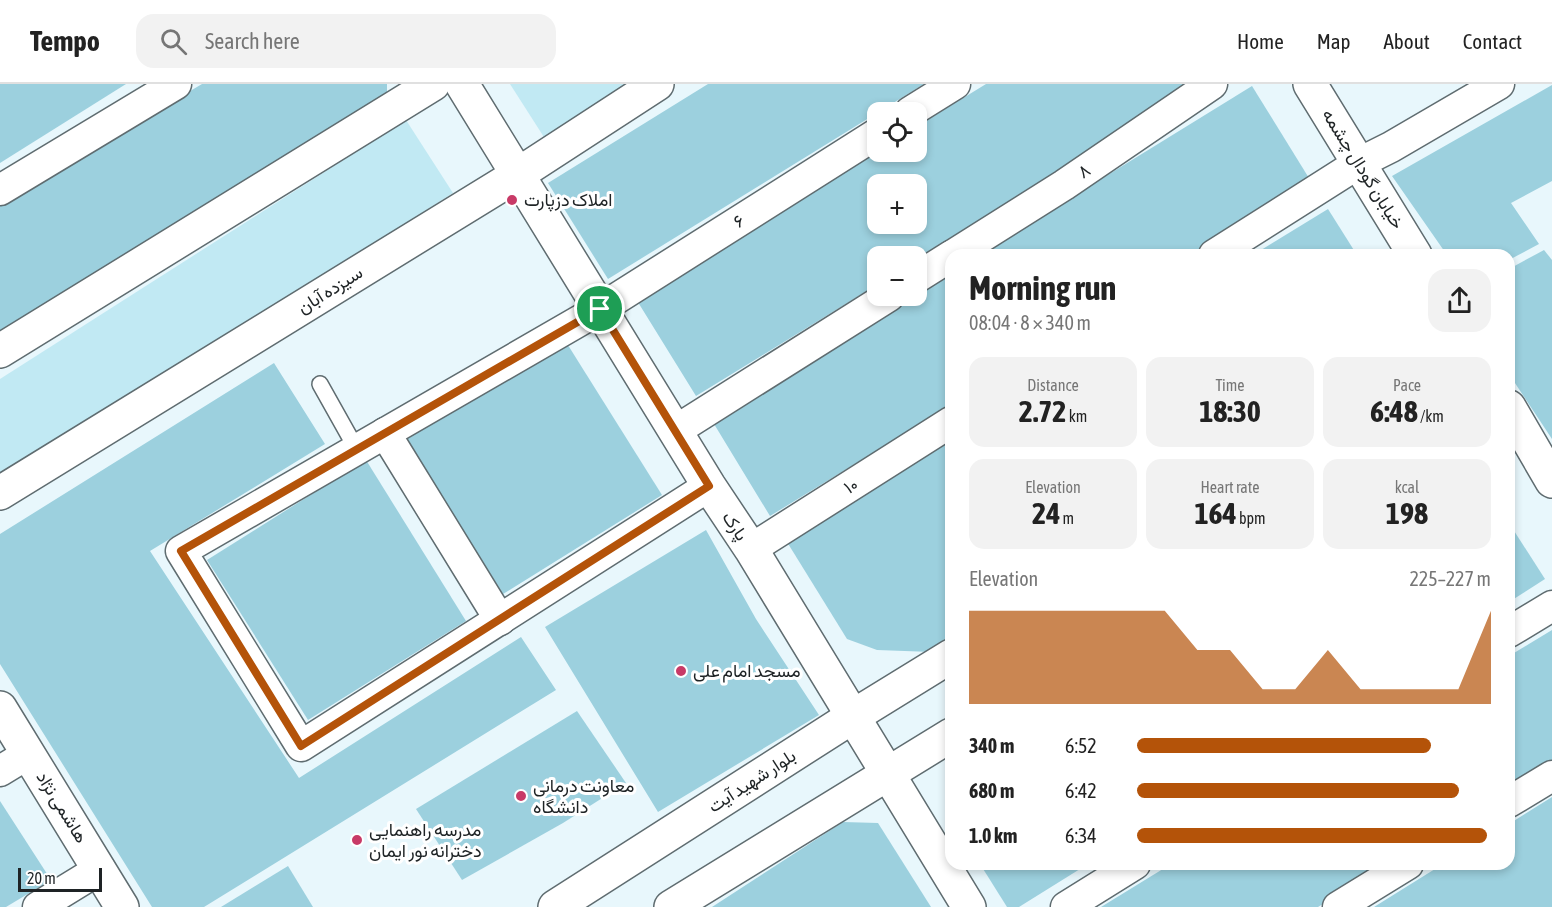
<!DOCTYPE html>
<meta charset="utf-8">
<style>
body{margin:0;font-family:"Asap Condensed",Vazirmatn,sans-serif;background:#f2f2f2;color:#222;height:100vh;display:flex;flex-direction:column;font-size:22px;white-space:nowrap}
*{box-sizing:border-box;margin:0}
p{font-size:20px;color:#767676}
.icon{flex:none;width:33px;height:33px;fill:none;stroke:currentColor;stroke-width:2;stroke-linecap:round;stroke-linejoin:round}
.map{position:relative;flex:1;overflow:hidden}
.details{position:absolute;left:945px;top:165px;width:570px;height:621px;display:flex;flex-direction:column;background:#fff;border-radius:18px;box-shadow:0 3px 9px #0003}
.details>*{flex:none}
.buttons{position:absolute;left:867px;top:18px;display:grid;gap:12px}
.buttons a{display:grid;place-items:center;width:60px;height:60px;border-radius:12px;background:#fff;box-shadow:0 3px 9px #0003;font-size:30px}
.scale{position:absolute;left:18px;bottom:15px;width:84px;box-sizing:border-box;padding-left:6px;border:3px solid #1e2325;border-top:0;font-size:16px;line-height:21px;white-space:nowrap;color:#1e2325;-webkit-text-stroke:4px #fff;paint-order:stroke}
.pin{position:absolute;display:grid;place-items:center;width:51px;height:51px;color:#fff;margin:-26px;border:3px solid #fff;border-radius:50%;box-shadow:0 2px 6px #0007}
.round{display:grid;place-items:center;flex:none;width:63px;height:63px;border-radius:18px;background:#f2f2f2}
.headline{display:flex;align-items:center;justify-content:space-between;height:102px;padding:0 24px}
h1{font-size:33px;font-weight:700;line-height:45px}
.figures{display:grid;grid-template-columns:repeat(3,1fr);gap:9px;height:102px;padding:6px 24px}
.figures div{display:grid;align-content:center;border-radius:15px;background:#f2f2f2;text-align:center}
.figures b{font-size:30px;font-weight:700}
.figures small{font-size:16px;font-weight:400}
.figures p{font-size:16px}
.chart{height:168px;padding:12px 24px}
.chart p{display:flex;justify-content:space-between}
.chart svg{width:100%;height:108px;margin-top:6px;fill:#b45309;opacity:.7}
ul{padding:0 24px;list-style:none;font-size:20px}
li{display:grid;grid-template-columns:96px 72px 1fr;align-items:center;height:45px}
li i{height:15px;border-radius:8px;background:#b45309}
header{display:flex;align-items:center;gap:36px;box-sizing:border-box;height:84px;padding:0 30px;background:#fff;border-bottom:2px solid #e0e0e0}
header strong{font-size:28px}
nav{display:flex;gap:33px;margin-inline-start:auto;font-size:21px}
.search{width:420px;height:54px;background:#f2f2f2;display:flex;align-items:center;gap:15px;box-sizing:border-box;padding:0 21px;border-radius:18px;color:#767676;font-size:22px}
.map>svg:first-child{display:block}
.green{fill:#c1e9f3}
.building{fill:#9cd0de;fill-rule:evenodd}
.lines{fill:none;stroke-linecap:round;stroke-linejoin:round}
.service-casing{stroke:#5f6c70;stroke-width:18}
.minor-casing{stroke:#5f6c70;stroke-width:33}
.tertiary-casing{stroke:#5f6c70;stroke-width:36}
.secondary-casing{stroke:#5f6c70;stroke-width:36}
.service{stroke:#fff;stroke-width:15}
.minor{stroke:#fff;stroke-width:30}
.tertiary{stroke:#fff;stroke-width:33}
.secondary{stroke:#fff;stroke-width:33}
.route-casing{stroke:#fff;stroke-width:12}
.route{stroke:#b45309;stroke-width:8}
.poi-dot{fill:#c83a67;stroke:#fff;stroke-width:2}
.labels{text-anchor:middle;stroke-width:6;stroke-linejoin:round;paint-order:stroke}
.street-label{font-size:18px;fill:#1e2325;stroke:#fff}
.poi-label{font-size:18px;fill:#1e2325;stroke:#fff;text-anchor:start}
</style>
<header>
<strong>Tempo</strong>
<div class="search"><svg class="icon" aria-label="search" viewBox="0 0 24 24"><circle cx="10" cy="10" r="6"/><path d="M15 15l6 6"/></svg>Search here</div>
<nav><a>Home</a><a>Map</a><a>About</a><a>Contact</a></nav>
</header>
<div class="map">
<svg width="1552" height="823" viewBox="0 0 1552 823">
<rect width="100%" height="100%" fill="#e8f7fc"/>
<g class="green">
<polygon points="510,0 644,0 549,61"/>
<polygon points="406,36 453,109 0,399 0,295"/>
</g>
<g class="building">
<polygon points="0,0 126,0 0,79"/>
<polygon points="202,0 387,0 387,10 0,253 0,120"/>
<polygon points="708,0 924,0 608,195 548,99"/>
<path d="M 986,0 L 1202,0 L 916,176 L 916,172 L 878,172 L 878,200 L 696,312 L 636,215 L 876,68 L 916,68 L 916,43 ZM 878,100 L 916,100 L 916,140 L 878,140 Z"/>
<polygon points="1552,1 1552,97 1511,119 1539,160 1509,176 1509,171 1447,171 1392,92"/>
<polygon points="1252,2 1312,99 1194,171 978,171"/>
<polygon points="1328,125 1357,171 1253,171"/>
<polygon points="1544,166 1552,176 1552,355 1509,290 1509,185"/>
<polygon points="951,188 951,321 770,432 711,335 912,212 916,212 916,209"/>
<polygon points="561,250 662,411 503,510 402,349"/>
<polygon points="274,279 325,360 150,467 299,694 521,553 556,606 204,823 152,823 0,580 0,450"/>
<polygon points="951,357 951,556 932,568 877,566 847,555 787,458"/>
<polygon points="366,376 466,537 308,636 207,476"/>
<polygon points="1509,439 1545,495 1509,518"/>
<polygon points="706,446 756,535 819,631 658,728 545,543"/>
<polygon points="1552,546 1552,679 1509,705 1509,572"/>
<polygon points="577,627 626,699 563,739 462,796 416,725"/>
<polygon points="1552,713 1552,823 1374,823 1443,780 1509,780 1509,740"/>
<polygon points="0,717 51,796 6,823 0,823"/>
<polygon points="843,738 878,739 931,823 712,823"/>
<polygon points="980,780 1088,780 1019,823 1007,823"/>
<polygon points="1171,780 1388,780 1318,823 1101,823"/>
<polygon points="288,782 313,823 221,823"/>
</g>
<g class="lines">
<g class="service-casing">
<polyline id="service" points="320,300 357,366"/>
</g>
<g class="minor-casing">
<g id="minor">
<polyline points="910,28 955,0"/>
<polyline points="0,106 176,0"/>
<polyline points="953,171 1064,101 1212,0"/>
<polyline points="1214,171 1359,79 1391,63 1499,0"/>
<polyline points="916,194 951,172"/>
<polyline points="675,347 889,212"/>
<polyline points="385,349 500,536"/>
<polyline points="709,402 301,662 181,467 600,225 878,49"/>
<polyline points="751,465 951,338"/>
<polyline points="1509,548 1552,522"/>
<polyline points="0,687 28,670"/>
<polyline points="1509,718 1552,692"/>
<polyline points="38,823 100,785"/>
<polyline points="1066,823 1135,780"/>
<polyline points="1338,823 1408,780"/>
</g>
</g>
<g class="tertiary-casing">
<g id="tertiary">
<polyline points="555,823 852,633 951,572"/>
<polyline points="671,823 951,651"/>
</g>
</g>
<g class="secondary-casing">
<g id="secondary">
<polyline points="462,0 709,402 751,465 969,823"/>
<polyline points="1310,0 1415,171"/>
<polyline points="0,267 433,0"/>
<polyline points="1509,323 1552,397"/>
<polyline points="0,409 517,91 657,0"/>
<polyline points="0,624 122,823"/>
</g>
</g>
<use href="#service" class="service"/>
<use href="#minor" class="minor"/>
<use href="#tertiary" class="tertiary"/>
<use href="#secondary" class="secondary"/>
</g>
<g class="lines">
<g class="route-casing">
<polygon id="route" points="600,225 709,402 301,662 181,467"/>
</g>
<use href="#route" class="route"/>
</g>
<g class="poi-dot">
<circle cx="512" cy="116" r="6"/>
<circle cx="681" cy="587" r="6"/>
<circle cx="521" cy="712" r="6"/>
<circle cx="357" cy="756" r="6"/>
</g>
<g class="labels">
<g class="street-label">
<text transform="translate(1363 85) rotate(58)" y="6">خیابان گودال چشمه</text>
<text transform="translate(1084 87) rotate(-34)" y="6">۸</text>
<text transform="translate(739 137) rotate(-33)" y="6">۶</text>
<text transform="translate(330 206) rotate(-32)" y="6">سیزده آبان</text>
<text transform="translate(851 402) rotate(-32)" y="6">۱۰</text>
<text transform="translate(735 442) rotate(56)" y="6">پارک</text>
<text transform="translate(752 697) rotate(-33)" y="6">بلوار شهید آیت</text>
<text transform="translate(62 723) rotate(58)" y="6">هاشمی نژاد</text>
</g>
<g class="poi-label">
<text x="524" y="122">املاک دزپارت</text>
<text x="693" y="593">مسجد امام علی</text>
<text x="533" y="708">معاونت درمانی<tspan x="533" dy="21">دانشگاه</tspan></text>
<text x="369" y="752">مدرسه راهنمایی<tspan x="369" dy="21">دخترانه نور ایمان</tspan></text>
</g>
</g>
</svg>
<div class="buttons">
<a><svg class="icon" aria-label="locate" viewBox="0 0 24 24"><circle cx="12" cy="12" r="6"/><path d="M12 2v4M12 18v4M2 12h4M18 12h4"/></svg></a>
<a>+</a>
<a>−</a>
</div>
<div class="scale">20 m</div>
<div class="pin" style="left:600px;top:225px;background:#1e9e55"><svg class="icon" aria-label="arrive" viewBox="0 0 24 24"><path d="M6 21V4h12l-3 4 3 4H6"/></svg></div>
<section class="details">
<div class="headline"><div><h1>Morning run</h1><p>08:04 · 8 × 340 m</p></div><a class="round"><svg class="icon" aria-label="share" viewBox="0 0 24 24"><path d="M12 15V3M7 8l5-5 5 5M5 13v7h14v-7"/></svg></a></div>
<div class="figures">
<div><p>Distance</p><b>2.72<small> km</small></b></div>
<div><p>Time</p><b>18:30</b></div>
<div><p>Pace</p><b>6:48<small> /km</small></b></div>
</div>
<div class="figures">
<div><p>Elevation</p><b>24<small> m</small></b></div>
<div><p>Heart rate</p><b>164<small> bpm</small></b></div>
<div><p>kcal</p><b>198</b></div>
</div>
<div class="chart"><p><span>Elevation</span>225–227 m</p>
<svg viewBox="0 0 160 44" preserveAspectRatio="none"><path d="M0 44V6L10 6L20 6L30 6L40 6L50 6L60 6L70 22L80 22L90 38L100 38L110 22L120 38L130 38L140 38L150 38L160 6V44z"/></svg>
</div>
<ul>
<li><b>340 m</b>6:52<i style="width:83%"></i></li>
<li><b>680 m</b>6:42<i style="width:91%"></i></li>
<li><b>1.0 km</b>6:34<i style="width:99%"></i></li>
</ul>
</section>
</div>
